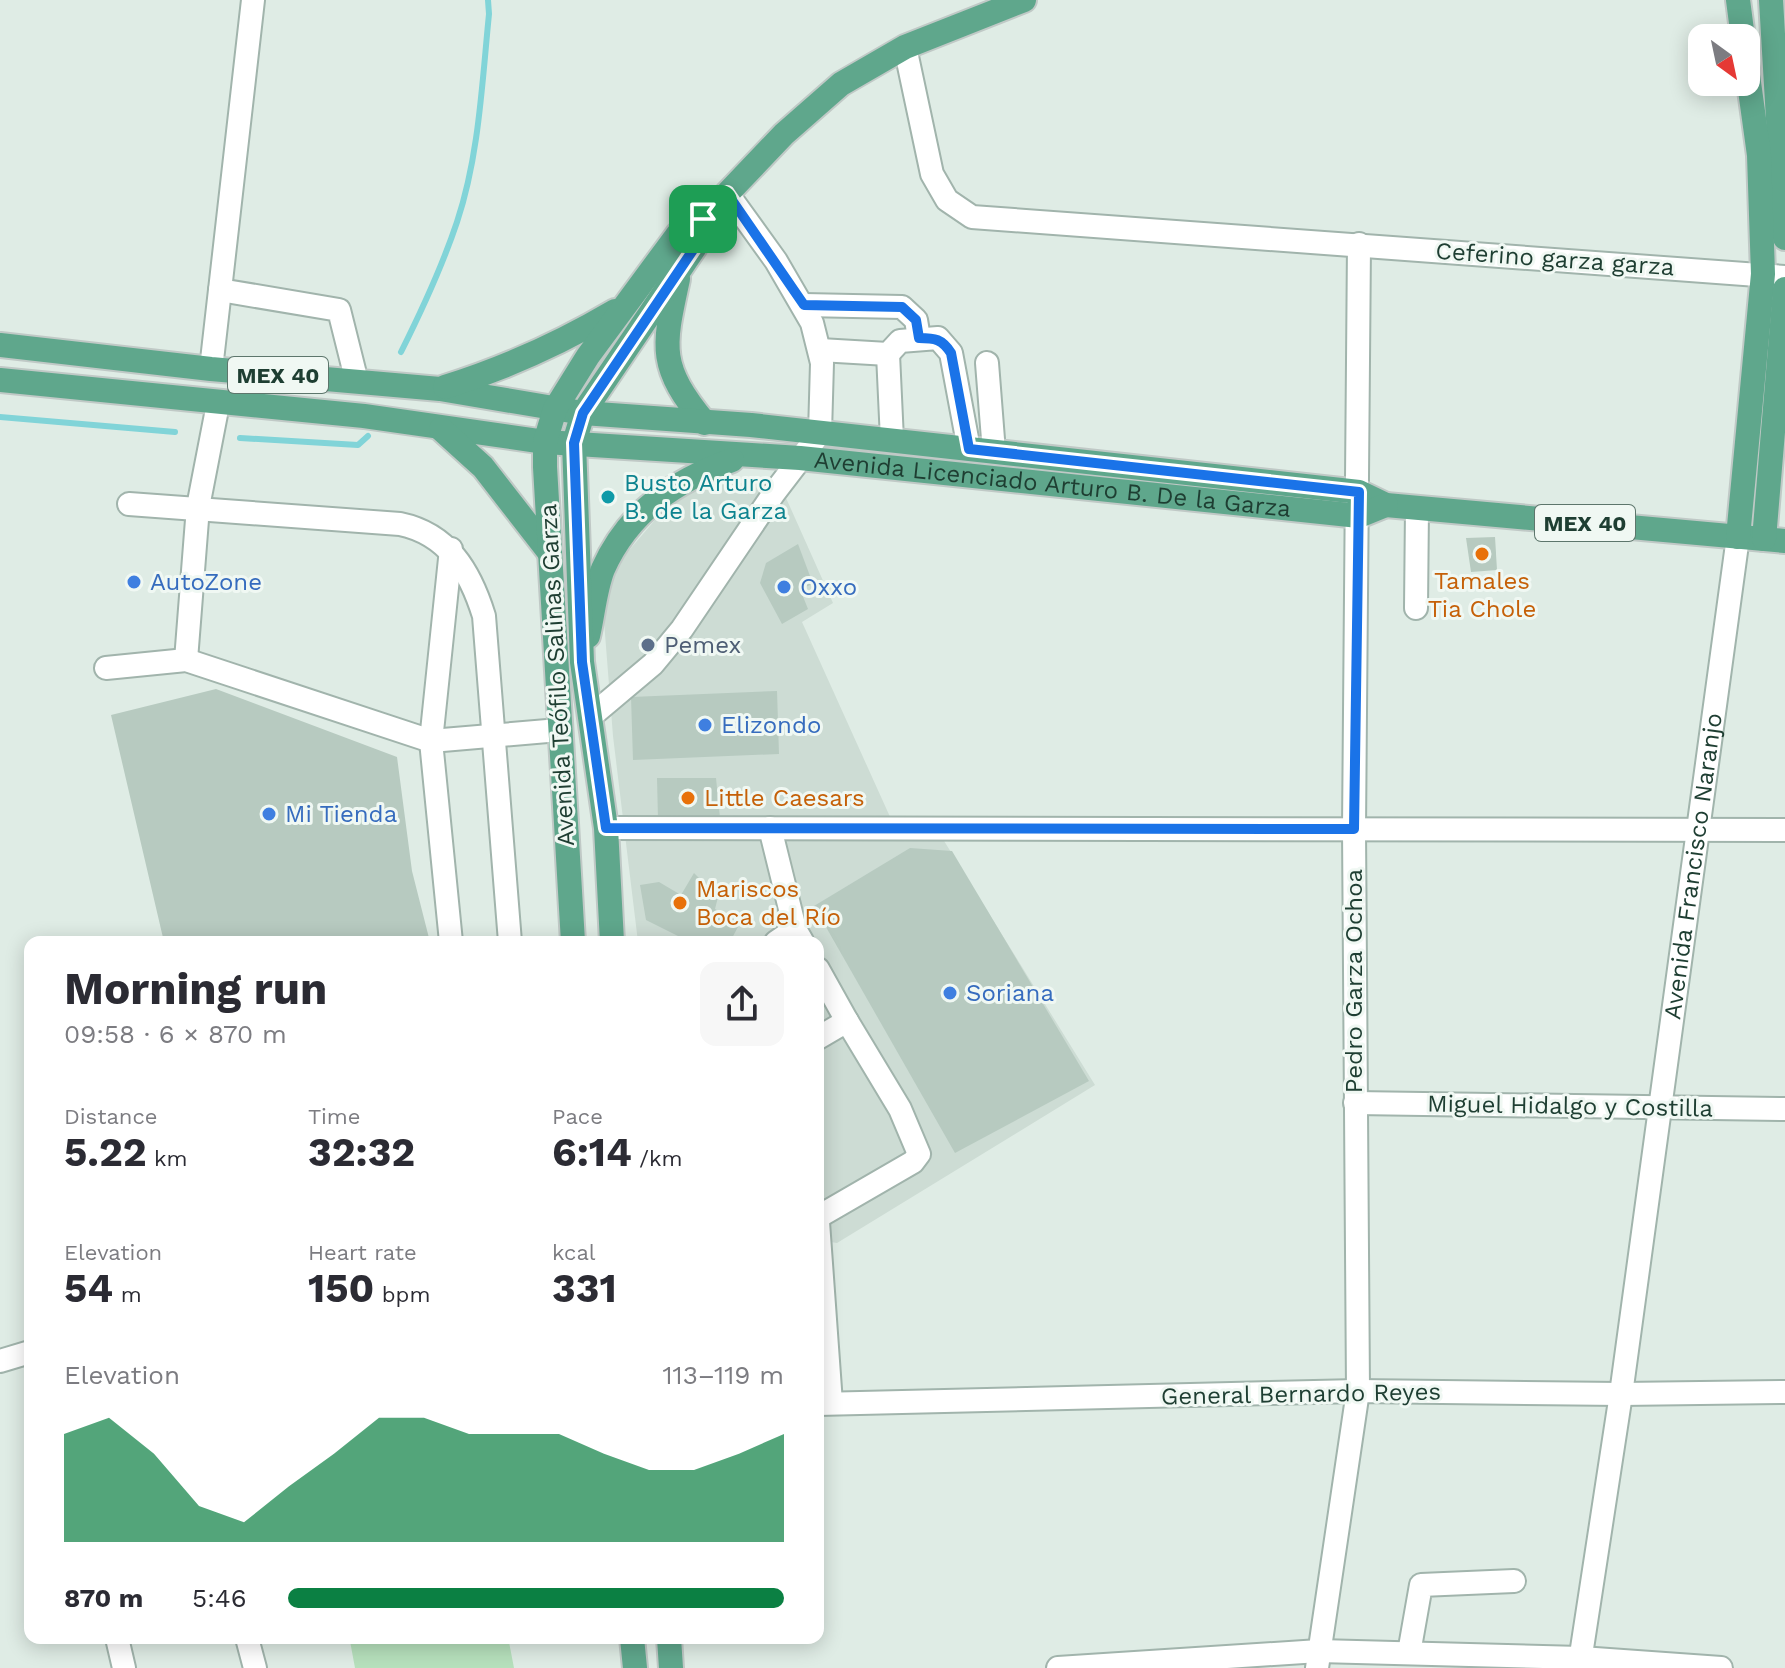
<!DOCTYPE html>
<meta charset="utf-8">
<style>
body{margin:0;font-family:"Work Sans",sans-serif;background:#f7f7f7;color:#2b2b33;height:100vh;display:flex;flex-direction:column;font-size:30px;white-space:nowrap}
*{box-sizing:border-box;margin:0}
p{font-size:26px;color:#7c7c81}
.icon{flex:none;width:44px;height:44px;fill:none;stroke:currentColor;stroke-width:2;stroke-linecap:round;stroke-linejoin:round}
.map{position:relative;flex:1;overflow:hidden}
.panel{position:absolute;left:24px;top:936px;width:800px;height:708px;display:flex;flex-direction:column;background:#fff;border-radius:16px;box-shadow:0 4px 20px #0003}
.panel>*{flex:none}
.needle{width:52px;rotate:147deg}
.fabs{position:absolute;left:1688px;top:24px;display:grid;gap:16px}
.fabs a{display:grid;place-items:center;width:72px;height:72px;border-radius:16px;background:#fff;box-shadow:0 4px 20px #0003;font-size:40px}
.pin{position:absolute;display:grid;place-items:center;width:68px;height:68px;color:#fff;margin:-34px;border-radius:16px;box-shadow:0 4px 12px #0006}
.round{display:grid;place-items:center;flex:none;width:84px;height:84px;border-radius:16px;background:#f7f7f7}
.overview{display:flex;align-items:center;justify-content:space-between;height:136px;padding:0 40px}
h1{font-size:44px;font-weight:700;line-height:60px}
.figures{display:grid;grid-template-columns:repeat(3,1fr);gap:12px;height:136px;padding:8px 40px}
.figures div{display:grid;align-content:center}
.figures b{font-size:40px;font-weight:700}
.figures small{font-size:22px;font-weight:400}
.figures p{font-size:22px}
.chart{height:224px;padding:16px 40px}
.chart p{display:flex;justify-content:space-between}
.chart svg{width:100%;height:144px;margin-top:8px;fill:#0b8043;opacity:.7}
ul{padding:0 40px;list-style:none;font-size:26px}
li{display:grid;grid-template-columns:128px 96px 1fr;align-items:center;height:60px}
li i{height:20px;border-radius:10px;background:#0b8043}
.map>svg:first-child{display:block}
.built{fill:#cddcd4}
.green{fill:#b6e0bc}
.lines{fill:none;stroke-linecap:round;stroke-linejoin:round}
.stream{stroke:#81d4d8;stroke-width:6}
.building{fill:#b7cac0}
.minor-casing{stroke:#a1b4ac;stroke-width:26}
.major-casing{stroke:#c0c9c6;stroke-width:28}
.minor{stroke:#fff;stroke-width:22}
.major{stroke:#5fa78c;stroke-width:24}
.route-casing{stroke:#fff;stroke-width:16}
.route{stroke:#1a73e8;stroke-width:10}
.culture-dot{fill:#0f9aa8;stroke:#f0f8f3;stroke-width:3}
.food-dot{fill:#e8710a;stroke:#f0f8f3;stroke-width:3}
.shop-dot{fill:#3f7fe0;stroke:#f0f8f3;stroke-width:3}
.service-dot{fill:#5c6f8a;stroke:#f0f8f3;stroke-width:3}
.labels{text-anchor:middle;stroke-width:6;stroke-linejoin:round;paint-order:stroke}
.shield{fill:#f0f8f3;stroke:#5d766c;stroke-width:2}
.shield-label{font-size:22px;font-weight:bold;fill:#1e3e32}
.street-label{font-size:24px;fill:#1e3e32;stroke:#f0f8f3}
.culture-label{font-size:24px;fill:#0d838f;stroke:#f0f8f3;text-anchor:start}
.food-label{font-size:24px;fill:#c56008;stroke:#f0f8f3;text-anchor:start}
.shop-label{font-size:24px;fill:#366cbe;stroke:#f0f8f3;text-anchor:start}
.service-label{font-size:24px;fill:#4e5e75;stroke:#f0f8f3;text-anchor:start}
</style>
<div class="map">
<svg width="1785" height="1668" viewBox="0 0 1785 1668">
<rect width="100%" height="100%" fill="#dfece5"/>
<polygon class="built" points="778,480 833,603 802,622 891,819 941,836 1095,1085 837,1243 818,1240 818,942 638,942 613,736 604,621 612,570 661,513 689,493 717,485"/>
<polygon class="green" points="329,1638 522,1638 509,1642 514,1668 355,1668 350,1641 330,1643"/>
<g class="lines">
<g class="stream">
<path d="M 401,352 C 422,310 442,267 457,222 C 479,156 482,83 489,14 L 488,0"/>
<polyline points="0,417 175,432"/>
<polyline points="240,438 358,445 368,436"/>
</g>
</g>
<g class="building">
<polygon points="1495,537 1497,570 1471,572 1466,538"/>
<polygon points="798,544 813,584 800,589 808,609 782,624 760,583 766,563"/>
<polygon points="216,689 397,757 412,871 430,942 164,942 111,715"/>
<polygon points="777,691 779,754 633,760 631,697"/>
<polygon points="657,778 716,778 720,818 658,819"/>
<polygon points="910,848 952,851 1089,1081 955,1153 814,906"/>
<polygon points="694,873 718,897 715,909 740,923 730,942 690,942 646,920 640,885 659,882 681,895"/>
</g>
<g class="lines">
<g class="minor-casing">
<g id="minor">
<polyline points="905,47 932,174 947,200 972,217 1785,277"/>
<polyline points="220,290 339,310 357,382"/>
<polyline points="804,305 902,307 916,320 919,338"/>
<polyline points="820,350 888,354 900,341 938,338 951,353 969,449"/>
<polyline points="888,354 892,440"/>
<polyline points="987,363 994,452"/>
<polyline points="211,369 253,0"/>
<path d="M 129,504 L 400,524 C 448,534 470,571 484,616 L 510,942"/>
<polyline points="451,549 431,741 451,942"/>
<polyline points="1416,608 1417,508"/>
<polyline points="186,660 198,507 218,404"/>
<polyline points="106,668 186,660 431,741 559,730"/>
<polyline points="590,717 653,664 682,629 774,493 820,433 822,363 812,323 776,261 727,193"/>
<polyline points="606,828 1785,830"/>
<polyline points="770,828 795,929"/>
<polyline points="776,942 795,929 802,941"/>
<polyline points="818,969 847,1021"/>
<polyline points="818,1038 847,1021 900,1109 919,1154 913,1162 818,1217"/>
<polyline points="1355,1103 1785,1109"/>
<polyline points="818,1222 831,1403"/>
<polyline points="0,1361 30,1352"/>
<polyline points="818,1404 1358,1391 1621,1394 1785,1392"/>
<polyline points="117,1638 124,1668"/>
<polyline points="247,1638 255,1668"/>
<polyline points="1409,1653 1421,1585 1514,1581"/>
<polyline points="1058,1668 1319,1651 1581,1658 1721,1668"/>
<polyline points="1317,1668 1358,1391 1354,829 1359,244"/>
<path id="s1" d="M 1579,1668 L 1621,1394 L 1738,537"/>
</g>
</g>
<g class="major-casing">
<g id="major">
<polyline points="1738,0 1743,38"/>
<polyline points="1771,0 1785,238"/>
<path d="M 678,279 C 663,348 658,366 705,423"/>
<polyline points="0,345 211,369 440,389 583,413 751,425 1359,492 1386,505 1785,541"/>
<path id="s2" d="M 0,380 L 364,416 L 545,442 L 800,458 L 1359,516 L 1386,505"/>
<path d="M 445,387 C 506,368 559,344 615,311"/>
<polyline points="441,429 483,467 549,552"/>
<polyline points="1738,537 1763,274 1759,155 1746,61"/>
<polyline points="1764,539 1785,289"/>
<path d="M 588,636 C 593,615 595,589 603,569 C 629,511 675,481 732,460"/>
<polyline points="573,942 545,467 545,442 555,409 588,356 678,234 703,219 784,134 841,84 905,47 1024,0"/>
<polyline points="612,942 606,828 582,662 574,443 583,413 695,247 703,219"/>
<polyline points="632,1638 635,1668"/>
<polyline points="669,1638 671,1668"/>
</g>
</g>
<use href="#minor" class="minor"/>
<use href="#major" class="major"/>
</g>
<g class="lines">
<g class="route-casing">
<path id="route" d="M 727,193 L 804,305 L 902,307 L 916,320 L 919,338 C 935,338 942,339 951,353 L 969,449 L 1359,492 L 1354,829 L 606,828 L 582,662 L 574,443 L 583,413 L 695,247 L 703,219 Z"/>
</g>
<use href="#route" class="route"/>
</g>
<circle class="culture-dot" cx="608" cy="497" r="8"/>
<g class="food-dot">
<circle cx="1482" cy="554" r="8"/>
<circle cx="688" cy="798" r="8"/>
<circle cx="680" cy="903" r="8"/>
</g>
<g class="shop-dot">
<circle cx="134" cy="582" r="8"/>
<circle cx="784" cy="587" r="8"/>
<circle cx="705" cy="725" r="8"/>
<circle cx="269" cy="814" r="8"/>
<circle cx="950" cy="993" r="8"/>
</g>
<circle class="service-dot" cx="648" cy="645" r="8"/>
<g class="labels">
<g class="shield">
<rect x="228" y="357" width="100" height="36" rx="6"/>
<rect x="1535" y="505" width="100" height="36" rx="6"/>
</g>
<g class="shield-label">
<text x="278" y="383">MEX 40</text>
<text x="1585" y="531">MEX 40</text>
</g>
<g class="street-label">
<text transform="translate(1555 259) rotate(4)" y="8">Ceferino garza garza</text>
<text dy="8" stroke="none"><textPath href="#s2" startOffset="1058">Avenida Licenciado Arturo B. De la Garza</textPath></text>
<text transform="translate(557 675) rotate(-93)" y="8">Avenida Teófilo Salinas Garza</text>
<text dy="8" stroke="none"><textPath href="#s1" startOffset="810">Avenida Francisco Naranjo</textPath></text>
<text transform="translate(1354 981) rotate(-90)" y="8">Pedro Garza Ochoa</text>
<text transform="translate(1570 1106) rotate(1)" y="8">Miguel Hidalgo y Costilla</text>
<text transform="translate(1301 1394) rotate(-1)" y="8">General Bernardo Reyes</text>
</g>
<g class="culture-label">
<text x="624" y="491">Busto Arturo<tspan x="624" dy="28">B. de la Garza</tspan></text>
</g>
<g class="food-label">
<text x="1482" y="589" text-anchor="middle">Tamales<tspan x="1482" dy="28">Tia Chole</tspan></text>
<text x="704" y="806">Little Caesars</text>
<text x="696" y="897">Mariscos<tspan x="696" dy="28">Boca del Río</tspan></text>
</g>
<g class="shop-label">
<text x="150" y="590">AutoZone</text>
<text x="800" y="595">Oxxo</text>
<text x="721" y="733">Elizondo</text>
<text x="285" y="822">Mi Tienda</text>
<text x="966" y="1001">Soriana</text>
</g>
<g class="service-label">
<text x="664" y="653">Pemex</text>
</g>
</g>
</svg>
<div class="fabs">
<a><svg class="needle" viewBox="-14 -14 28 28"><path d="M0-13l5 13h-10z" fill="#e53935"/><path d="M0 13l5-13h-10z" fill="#7c7c81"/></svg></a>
</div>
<div class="pin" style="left:703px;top:219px;background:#1e9e55"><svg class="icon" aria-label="arrive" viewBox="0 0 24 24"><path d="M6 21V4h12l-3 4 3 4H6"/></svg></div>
<section class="panel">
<div class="overview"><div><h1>Morning run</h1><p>09:58 · 6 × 870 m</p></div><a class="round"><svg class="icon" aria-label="share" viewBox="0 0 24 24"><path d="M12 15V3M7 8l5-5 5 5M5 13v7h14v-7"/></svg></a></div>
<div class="figures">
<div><p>Distance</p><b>5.22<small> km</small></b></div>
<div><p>Time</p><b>32:32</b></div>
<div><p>Pace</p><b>6:14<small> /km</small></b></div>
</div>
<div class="figures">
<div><p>Elevation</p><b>54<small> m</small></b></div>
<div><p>Heart rate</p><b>150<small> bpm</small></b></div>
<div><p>kcal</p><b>331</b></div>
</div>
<div class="chart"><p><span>Elevation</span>113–119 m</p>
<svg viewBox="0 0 160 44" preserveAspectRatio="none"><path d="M0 44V11L10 6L20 17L30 33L40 38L50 27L60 17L70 6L80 6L90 11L100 11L110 11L120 17L130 22L140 22L150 17L160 11V44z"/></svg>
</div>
<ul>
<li><b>870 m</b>5:46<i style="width:100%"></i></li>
</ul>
</section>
</div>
